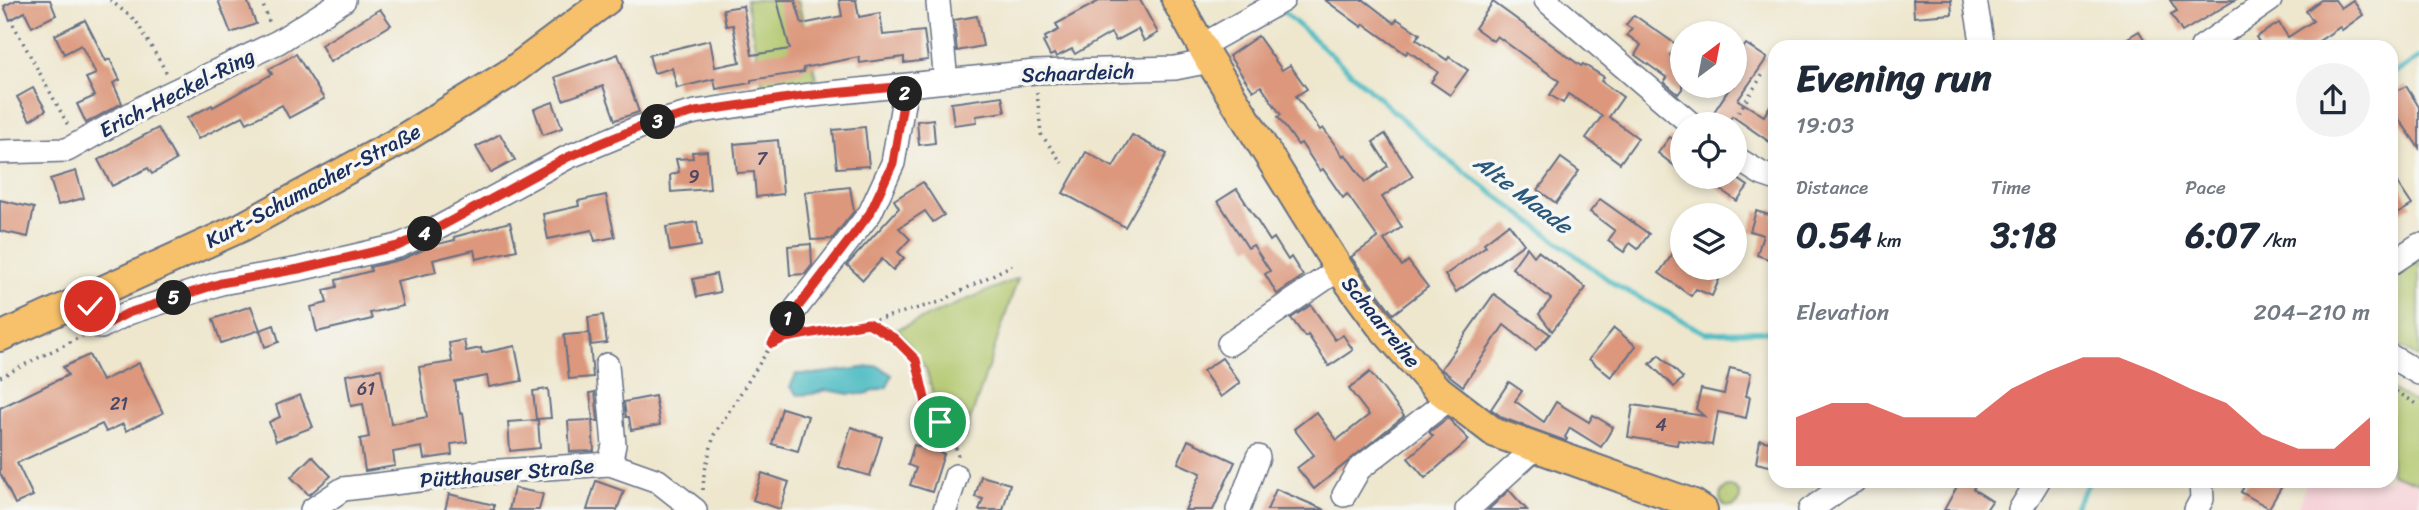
<!DOCTYPE html>
<meta charset="utf-8">
<style>
body{margin:0;font-family:Sriracha,sans-serif;background:#f2f2f3;color:#1f2937;height:100vh;display:flex;flex-direction:column;font-size:26px;white-space:nowrap}
*{box-sizing:border-box;margin:0}
p{font-size:23px;color:#747a83}
.icon{flex:none;width:38px;height:38px;fill:none;stroke:currentColor;stroke-width:2;stroke-linecap:round;stroke-linejoin:round}
.map{position:relative;flex:1;overflow:hidden}
.details{position:absolute;left:1768px;top:40px;width:630px;height:448px;display:flex;flex-direction:column;background:#fff;border-radius:21px;box-shadow:0 4px 10px #0003}
.details>*{flex:none}
.needle{width:46px;rotate:32deg}
.fabs{position:absolute;left:1670px;top:21px;display:grid;gap:14px}
.fabs a{display:grid;place-items:center;width:77px;height:77px;border-radius:50%;background:#fff;box-shadow:0 4px 10px #0003;font-size:35px}
.pin{position:absolute;display:grid;place-items:center;width:60px;height:60px;color:#fff;margin:-30px;border:4px solid #fff;border-radius:50%;box-shadow:0 2px 7px #0007}
.km{position:absolute;width:35px;height:35px;margin:-18px;border-radius:50%;background:#222;color:#fff;font-size:19px;line-height:35px;text-align:center}
.round{display:grid;place-items:center;flex:none;width:74px;height:74px;border-radius:37px;background:#f2f2f3}
.head{display:flex;align-items:center;justify-content:space-between;height:119px;padding:0 28px}
h1{font-size:38px;font-weight:700;line-height:52px}
.metrics{display:grid;grid-template-columns:repeat(3,1fr);gap:10px;height:119px;padding:7px 28px}
.metrics div{display:grid;align-content:center}
.metrics b{font-size:35px;font-weight:700}
.metrics small{font-size:19px;font-weight:400}
.metrics p{font-size:19px}
.chart{height:196px;padding:14px 28px}
.chart p{display:flex;justify-content:space-between}
.chart svg{width:100%;height:126px;margin-top:7px;fill:#d93025;opacity:.7}
.map>svg:first-child{display:block}
.built{fill:#f6cfd6}
.green{fill:#b0c66b;stroke:#667a64;stroke-width:2}
.water{fill:#4cbbc2;stroke:#347590;stroke-width:2}
.lines{fill:none;stroke-linecap:round;stroke-linejoin:round}
.stream{stroke:#4cbbc2;stroke-width:5}
.building{fill:#dc977c}
.minor-casing{stroke:#656f85;stroke-width:26}
.major-casing{stroke:#656f85;stroke-width:32}
.path{stroke:#656f85;stroke-width:3.5;stroke-dasharray:2 5;stroke-linecap:butt}
.minor{stroke:#fff;stroke-width:23}
.major{stroke:#f7c06b;stroke-width:28}
.route-casing{stroke:#fff;stroke-width:14}
.route{stroke:#d93025;stroke-width:9}
.labels{text-anchor:middle;stroke-width:7;stroke-linejoin:round;paint-order:stroke}
.number-label{font-size:18px;fill:#4b4966}
.street-label{font-size:21px;fill:#1b2f5e;stroke:#f6f6f2}
.water-label{font-size:23px;font-style:italic;fill:#2a597c;stroke:#f6f6f2}
</style>
<div class="map">
<svg width="2419" height="510" viewBox="0 0 2419 510">
<rect width="100%" height="100%" fill="#f6f6f2"/>
<filter id="ink" filterUnits="userSpaceOnUse"><feTurbulence type="fractalNoise" baseFrequency=".0143" numOctaves="2"/><feDisplacementMap in="SourceGraphic" scale="14" xChannelSelector="R" yChannelSelector="G"/><feConvolveMatrix kernelMatrix="1 2 1 2 8 2 1 2 1" color-interpolation-filters="sRGB"/></filter>
<filter id="wash" filterUnits="userSpaceOnUse"><feTurbulence type="fractalNoise" baseFrequency=".00686" numOctaves="4" result="noise"/><feDisplacementMap in="SourceGraphic" scale="28" xChannelSelector="R" yChannelSelector="G"/><feGaussianBlur stdDeviation="1.57" result="paint"/><feColorMatrix in="noise" values="0 0 0 0 0 0 0 0 0 0 0 0 0 0 0 0 0 1.4 0 .05"/><feComposite in="paint" operator="in"/></filter>
<g filter="url(#wash)">
<rect width="100%" height="100%" fill="#eee7ce"/>
<polygon class="built" points="2391,473 2419,483 2419,510 2297,510 2307,481 2390,481"/>
<g class="green">
<polygon points="746,0 798,0 820,95 766,102"/>
<polygon points="2419,245 2419,358 2398,345 2391,346 2390,264"/>
<polygon points="1018,278 964,439 936,404 926,369 898,329"/>
<polygon points="2390,388 2419,405 2417,450 2419,452 2419,483 2391,473"/>
<circle cx="1730" cy="497" r="10"/>
</g>
<polygon class="water" points="878,366 892,375 887,387 865,394 850,394 826,390 812,394 798,395 790,387 796,374 814,374"/>
<g class="lines">
<g class="stream">
<polyline points="1285,13 1442,155 1614,284 1705,333 1774,331"/>
<polyline points="2390,76 2419,58"/>
<polyline points="2073,510 2090,481"/>
</g>
</g>
<g id="blocks">
<g class="building">
<polygon points="16,0 50,0 56,15 32,27 25,12 10,20 4,6"/>
<polygon points="218,0 247,0 256,24 231,33"/>
<polygon points="777,0 795,0 802,24 842,16 839,0 856,0 859,17 880,13 883,35 924,31 928,60 904,63 904,57 860,63 859,57 803,68 804,72 751,80 751,83 716,89 714,79 677,88 672,68 654,73 649,55 710,40 715,67 740,62 733,25 726,26 723,9 743,6 752,55 790,49"/>
<polygon points="1101,0 1140,0 1158,33 1144,41 1138,29 1116,41 1111,33 1075,54 1072,49 1056,57 1054,54 1050,56 1043,42 1046,40 1045,37 1059,30 1056,24"/>
<polygon points="1325,0 1364,0 1394,23 1397,19 1420,34 1416,39 1447,60 1449,57 1468,70 1450,95 1431,82 1438,72 1408,51 1406,54 1364,24 1362,27"/>
<polygon points="1913,0 1951,0 1952,14 1914,17"/>
<polygon points="2170,0 2235,0 2182,32 2171,14 2177,11"/>
<polygon points="2321,0 2335,0 2341,8 2353,0 2363,15 2342,30 2340,27 2310,47 2262,47 2256,37 2279,23 2288,37 2313,21 2306,11"/>
<polygon points="1493,2 1581,66 1583,64 1604,77 1601,81 1623,97 1609,117 1638,138 1620,163 1586,138 1602,116 1568,94 1563,103 1550,95 1559,81 1497,36 1493,41 1475,28"/>
<polygon points="380,9 391,25 330,62 321,45"/>
<polygon points="1634,15 1677,45 1670,55 1679,61 1682,56 1682,89 1678,94 1664,82 1667,78 1635,55 1641,45 1627,35 1632,29 1626,25"/>
<polygon points="977,16 983,46 957,51 954,20"/>
<polygon points="85,20 106,61 110,59 120,80 113,83 122,103 86,123 77,104 95,96 86,78 96,74 81,45 64,54 55,35"/>
<polygon points="2139,31 2149,47 2113,47"/>
<polygon points="1258,36 1282,70 1290,65 1307,89 1296,96 1320,130 1323,128 1343,156 1345,154 1365,182 1388,166 1373,142 1385,134 1413,176 1382,197 1402,227 1384,240 1402,266 1408,261 1428,287 1393,314 1351,257 1378,238 1347,194 1343,198 1323,169 1320,171 1301,143 1298,145 1278,117 1281,115 1261,86 1253,91 1229,56"/>
<polygon points="1746,44 1767,58 1738,100 1764,116 1774,99 1774,145 1732,116 1727,124 1706,124 1731,86 1734,86 1734,61"/>
<polygon points="296,54 324,99 289,118 282,105 247,123 243,116 198,139 187,118 212,105 213,107 272,74 269,69"/>
<polygon points="618,54 639,112 615,120 603,86 563,100 555,77"/>
<polygon points="2406,86 2419,107 2419,148 2390,106 2390,95"/>
<polygon points="33,88 46,110 30,120 17,97"/>
<polygon points="1002,96 1005,112 976,116 977,122 954,125 951,103"/>
<polygon points="553,102 562,128 543,135 534,109"/>
<polygon points="933,119 935,143 919,145 917,121"/>
<polygon points="865,127 869,166 837,168 833,130"/>
<polygon points="158,128 176,160 152,174 148,168 112,186 98,160"/>
<polygon points="500,134 515,160 491,173 476,147"/>
<polygon points="1132,135 1167,154 1125,227 1063,193 1086,152 1113,167"/>
<polygon points="1670,137 1682,146 1682,172 1658,153"/>
<polygon points="778,140 783,194 756,197 754,172 737,173 734,144"/>
<polygon points="707,151 710,189 671,192 670,175 679,172 676,159 693,158 692,152"/>
<polygon points="1561,158 1579,171 1556,203 1538,190"/>
<polygon points="76,171 84,198 58,205 50,179"/>
<polygon points="2390,172 2412,205 2390,218"/>
<polygon points="1702,177 1735,177 1748,186 1737,201"/>
<polygon points="923,182 944,215 933,222 925,211 899,228 910,239 898,252 904,258 893,270 882,259 863,280 847,265 899,208 894,200"/>
<polygon points="850,187 854,211 832,239 811,240 805,192"/>
<polygon points="1237,189 1270,241 1274,238 1288,260 1291,257 1303,276 1277,294 1265,274 1270,271 1253,245 1248,248 1218,201"/>
<polygon points="606,195 615,237 595,241 592,230 548,239 543,214 579,206 578,201"/>
<polygon points="1600,199 1649,234 1638,249 1630,243 1624,252 1608,241 1615,231 1590,212"/>
<polygon points="0,200 34,208 28,237 0,231"/>
<polygon points="1771,209 1774,209 1774,261 1757,255 1763,235 1750,231 1756,211 1769,215"/>
<polygon points="510,222 517,250 476,259 474,250 433,260 436,272 397,281 403,306 370,313 372,319 317,332 311,307 327,303 324,290 337,287 336,280 371,271 370,267 403,259 434,245 455,240 454,237"/>
<polygon points="697,222 701,246 670,251 666,227"/>
<polygon points="1509,224 1524,244 1456,292 1445,275 1486,246 1484,243"/>
<polygon points="1682,241 1682,268 1699,268 1719,280 1712,296 1696,289 1691,296 1659,273"/>
<polygon points="811,244 812,265 805,274 790,275 788,246"/>
<polygon points="1527,247 1534,256 1538,251 1586,288 1552,331 1539,314 1551,299 1512,268"/>
<polygon points="716,274 720,292 697,297 693,279"/>
<polygon points="1494,294 1550,334 1536,350 1504,325 1463,386 1441,369"/>
<polygon points="1311,305 1335,340 1343,335 1353,350 1329,366 1308,335 1305,337 1291,318"/>
<polygon points="251,306 260,330 221,343 213,319"/>
<polygon points="603,315 607,343 591,345 588,317"/>
<polygon points="274,325 279,342 265,347 260,330"/>
<polygon points="1614,328 1636,346 1611,377 1589,359"/>
<polygon points="589,333 593,377 569,379 564,335"/>
<polygon points="464,340 466,351 481,348 482,353 515,346 522,381 489,387 487,376 455,382 460,414 463,413 467,442 451,444 452,455 424,459 422,447 393,452 395,466 365,471 360,439 369,437 363,404 351,406 346,375 381,369 391,424 427,417 419,367 452,362 449,343"/>
<polygon points="89,355 102,381 139,363 163,413 126,431 123,424 106,432 102,424 17,463 33,496 15,504 0,473 0,408 68,375 63,367"/>
<polygon points="1659,355 1683,378 1674,387 1650,364"/>
<polygon points="1222,358 1240,383 1221,397 1203,371"/>
<polygon points="1730,368 1751,373 1746,396 1750,397 1746,418 1718,412 1712,445 1678,440 1677,445 1628,437 1633,405 1704,416 1696,409 1701,389 1724,394"/>
<polygon points="1370,372 1404,416 1314,489 1297,468 1314,455 1294,429 1316,412 1337,440 1369,415 1349,389"/>
<polygon points="1509,382 1522,391 1515,401 1544,422 1556,402 1589,422 1593,415 1613,427 1601,447 1570,428 1565,437 1567,439 1566,441 1503,418 1491,409"/>
<polygon points="548,389 551,418 536,419 533,391"/>
<polygon points="595,392 598,421 593,421 590,393"/>
<polygon points="300,395 313,427 276,441 269,422 280,417 276,405"/>
<polygon points="655,396 660,425 631,430 629,417 626,417 624,402"/>
<polygon points="782,408 808,416 798,451 772,444"/>
<polygon points="1448,418 1469,440 1425,478 1408,458 1433,436 1429,432"/>
<polygon points="538,420 540,448 510,451 508,422"/>
<polygon points="592,420 594,451 570,452 568,421"/>
<polygon points="851,427 882,437 870,476 839,467"/>
<polygon points="1188,440 1235,462 1213,510 1185,510 1201,473 1178,463"/>
<polygon points="1760,440 1774,443 1774,467 1756,463"/>
<polygon points="914,445 944,454 932,492 910,485 916,468 908,465"/>
<polygon points="312,456 331,476 309,495 291,477"/>
<polygon points="762,473 789,482 780,509 753,500"/>
<polygon points="981,476 1010,484 1003,510 979,510 983,499 975,497"/>
<polygon points="596,481 624,491 617,510 587,510"/>
<polygon points="1960,481 1978,481 1973,489 1992,501 1986,510 1944,510"/>
<polygon points="2247,481 2285,481 2269,508 2241,492"/>
<polygon points="514,488 543,494 539,510 509,510"/>
<polygon points="1276,489 1325,510 1267,510"/>
<polygon points="1509,490 1527,510 1488,510"/>
<polygon points="449,494 494,505 494,510 445,510"/>
</g>
</g>
</g>
<g filter="url(#ink)">
<use href="#blocks" fill-opacity="0" stroke="#656f85" stroke-width="2"/>
<g class="lines">
<g class="minor-casing">
<g id="minor">
<polyline points="1546,0 1691,124"/>
<polyline points="1975,0 1983,47"/>
<polyline points="938,3 946,81"/>
<polyline points="1201,46 1283,0"/>
<polyline points="2202,47 2270,0"/>
<polyline points="0,152 67,150 154,101 278,42 344,0"/>
<polyline points="1734,157 1762,174 1774,178"/>
<polyline points="2390,264 2419,245"/>
<polyline points="87,299 101,327 128,313 221,283 299,269 398,246 436,229 568,157 640,127 695,112 802,96 946,81 1035,72 1175,68 1210,61"/>
<polyline points="784,324 870,213 893,163 906,86"/>
<polyline points="1229,344 1339,269"/>
<polyline points="2390,356 2419,373"/>
<polyline points="607,365 614,445 610,464"/>
<polyline points="1344,495 1359,469 1449,399"/>
<polyline points="312,510 343,489 485,472 610,464 658,481 695,510"/>
<polyline points="945,510 956,476"/>
<polyline points="1238,510 1258,457"/>
<polyline points="1467,510 1535,448"/>
<polyline points="1810,510 1841,488 1854,481"/>
<polyline points="2020,510 2038,481"/>
<polyline points="2196,510 2202,499 2201,481"/>
</g>
</g>
<g class="major-casing">
<g id="major">
<polyline points="1176,0 1210,61 1339,269 1380,325 1435,387 1495,433 1694,504 1703,510"/>
<polyline points="0,337 242,227 396,143 507,75 607,0"/>
</g>
</g>
<g class="path">
<polyline points="110,0 136,21 168,75"/>
<polyline points="261,0 270,24"/>
<polyline points="13,24 69,127"/>
<polyline points="1037,92 1041,134 1062,163"/>
<polyline points="1731,124 1765,71"/>
<polyline points="868,322 894,338 917,360 925,403 953,437 958,456"/>
<polyline points="800,335 868,322 940,302 1012,265"/>
<polyline points="0,377 84,335"/>
<polyline points="2390,388 2419,405"/>
<polyline points="703,490 704,474 714,435 775,339"/>
</g>
<use href="#minor" class="minor"/>
<use href="#major" class="major"/>
</g>
</g>
<g class="lines" filter="url(#ink)">
<g class="route-casing">
<polyline id="route" points="90,306 101,327 128,313 221,283 299,269 398,246 436,229 568,157 640,127 695,112 802,96 906,86 893,163 870,213 785,324 772,344 785,338 868,323 894,338 916,360 926,403 940,422"/>
</g>
<use href="#route" class="route"/>
</g>
<g class="labels">
<g class="number-label">
<text x="762" y="165">7</text>
<text x="694" y="183">9</text>
<text x="366" y="395">61</text>
<text x="119" y="410">21</text>
<text x="1661" y="431">4</text>
</g>
<g class="street-label">
<text transform="translate(1078 73) rotate(-2)" y="7">Schaardeich</text>
<text transform="translate(177 93) rotate(-27)" y="7">Erich-Heckel-Ring</text>
<text transform="translate(313 186) rotate(-28)" y="7">Kurt-Schumacher-Straße</text>
<text transform="translate(1381 322) rotate(51)" y="7">Schaarreihe</text>
<text transform="translate(507 473) rotate(-5)" y="7">Pütthauser Straße</text>
</g>
<g class="water-label">
<text transform="translate(1523 194) rotate(37)" y="8">Alte Maade</text>
</g>
</g>
</svg>
<div class="fabs">
<a><svg class="needle" viewBox="-14 -14 28 28"><path d="M0-13l5 13h-10z" fill="#e53935"/><path d="M0 13l5-13h-10z" fill="#747a83"/></svg></a>
<a><svg class="icon" aria-label="locate" viewBox="0 0 24 24"><circle cx="12" cy="12" r="6"/><path d="M12 2v4M12 18v4M2 12h4M18 12h4"/></svg></a>
<a><svg class="icon" aria-label="layers" viewBox="0 0 24 24"><path d="M12 4l9 5-9 5-9-5zM3 14l9 5 9-5"/></svg></a>
</div>
<div class="pin" style="left:940px;top:422px;background:#1e9e55"><svg class="icon" aria-label="arrive" viewBox="0 0 24 24"><path d="M6 21V4h12l-3 4 3 4H6"/></svg></div>
<div class="pin" style="left:90px;top:306px;background:#d93025"><svg class="icon" aria-label="check" viewBox="0 0 24 24"><path d="M5 12l5 5 9-10"/></svg></div>
<b class="km" style="left:788px;top:319px">1</b>
<b class="km" style="left:905px;top:94px">2</b>
<b class="km" style="left:658px;top:122px">3</b>
<b class="km" style="left:425px;top:234px">4</b>
<b class="km" style="left:174px;top:298px">5</b>
<section class="details">
<div class="head"><div><h1>Evening run</h1><p>19:03</p></div><a class="round"><svg class="icon" aria-label="share" viewBox="0 0 24 24"><path d="M12 15V3M7 8l5-5 5 5M5 13v7h14v-7"/></svg></a></div>
<div class="metrics">
<div><p>Distance</p><b>0.54<small> km</small></b></div>
<div><p>Time</p><b>3:18</b></div>
<div><p>Pace</p><b>6:07<small> /km</small></b></div>
</div>
<div class="chart"><p><span>Elevation</span>204–210 m</p>
<svg viewBox="0 0 160 44" preserveAspectRatio="none"><path d="M0 44V27L10 22L20 22L30 27L40 27L50 27L60 17L70 11L80 6L90 6L100 11L110 17L120 22L130 33L140 38L150 38L160 27V44z"/></svg>
</div>
</section>
</div>
